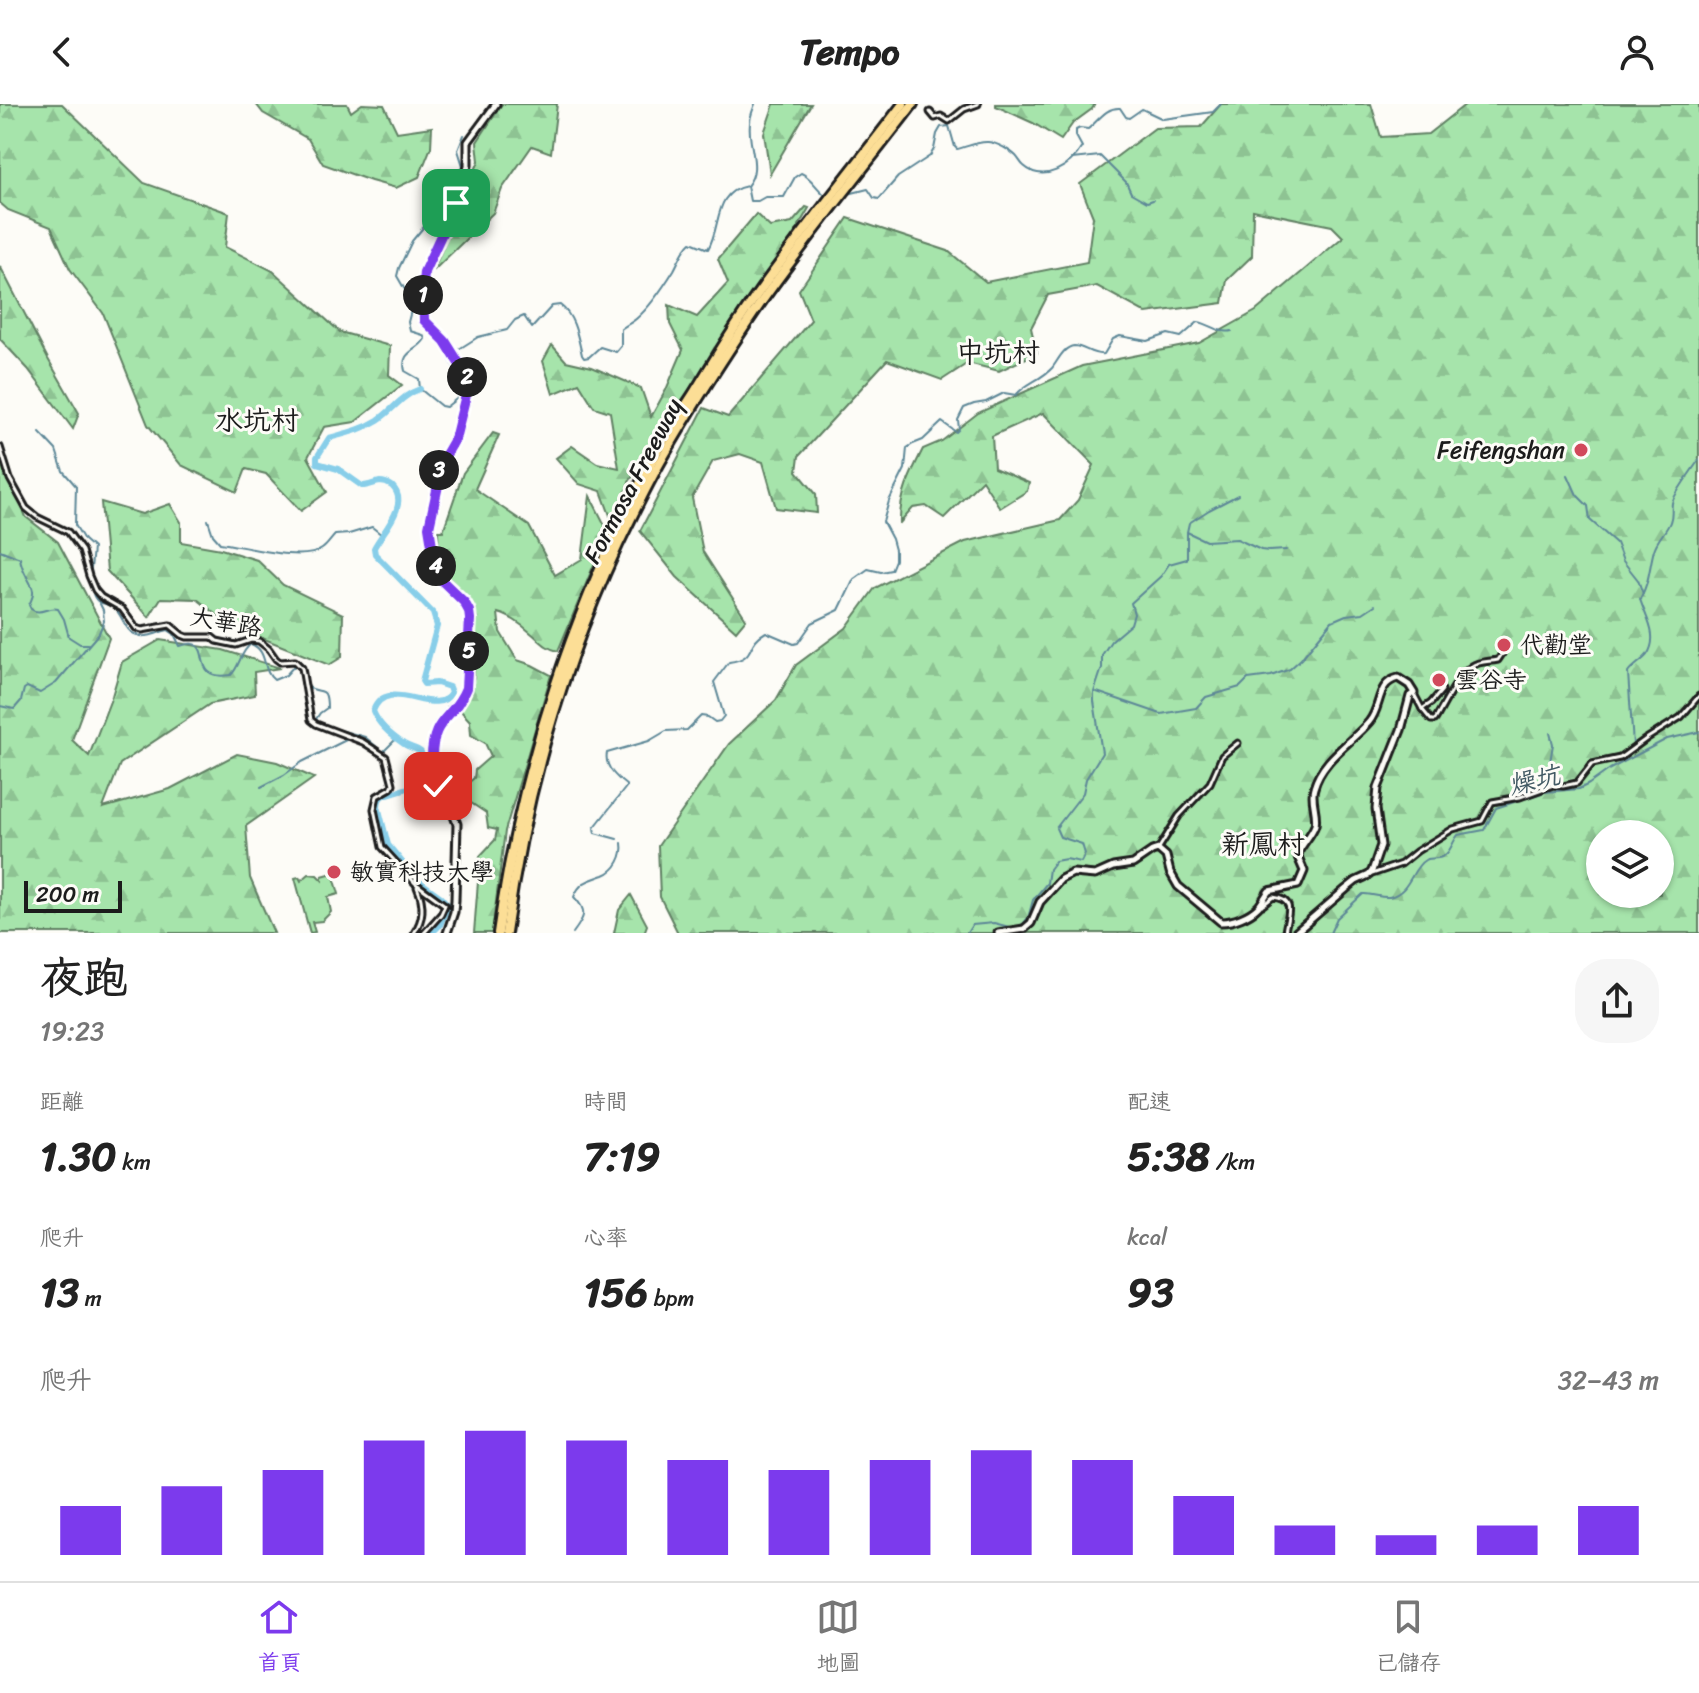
<!DOCTYPE html>
<html lang="zh-TW">
<meta charset="utf-8">
<style>
body{margin:0;font-family:Sriracha,"LXGW WenKai TC",sans-serif;background:#f6f6f6;color:#222;height:100vh;display:flex;flex-direction:column;font-size:30px;white-space:nowrap}
*{box-sizing:border-box;margin:0}
p{font-size:26px;color:#767676}
.icon{flex:none;width:44px;height:44px;fill:none;stroke:currentColor;stroke-width:2;stroke-linecap:round;stroke-linejoin:round}
.map{position:relative;height:829px;overflow:hidden}
.side{display:flex;flex-direction:column;background:#fff;flex:1}
.side>*{flex:none}
.fabs{position:absolute;left:1586px;top:716px;display:grid;gap:16px}
.fabs a{display:grid;place-items:center;width:88px;height:88px;border-radius:50%;background:#fff;box-shadow:0 2px 6px #0004;font-size:40px}
.scale{position:absolute;left:24px;bottom:20px;width:98px;box-sizing:border-box;padding-left:8px;border:4px solid #1c1c1c;border-top:0;font-size:22px;line-height:28px;white-space:nowrap;color:#1c1c1c;-webkit-text-stroke:6px #fdfcf7;paint-order:stroke}
.pin{position:absolute;display:grid;place-items:center;width:68px;height:68px;color:#fff;margin:-34px;border-radius:16px;box-shadow:0 4px 12px #0006}
.km{position:absolute;width:40px;height:40px;margin:-20px;border-radius:50%;background:#222;color:#fff;font-size:22px;line-height:40px;text-align:center}
.round{display:grid;place-items:center;flex:none;width:84px;height:84px;border-radius:32px;background:#f6f6f6}
.headline{display:flex;align-items:center;justify-content:space-between;height:136px;padding:0 40px}
h1{font-size:44px;font-weight:700;line-height:60px}
.stats{display:grid;grid-template-columns:repeat(3,1fr);gap:12px;height:136px;padding:8px 40px}
.stats div{display:grid;align-content:center}
.stats b{font-size:40px;font-weight:700}
.stats small{font-size:22px;font-weight:400}
.stats p{font-size:22px}
.chart{height:224px;padding:16px 40px}
.chart p{display:flex;justify-content:space-between}
.chart svg{width:100%;height:144px;margin-top:8px;stroke:#7c3aed;stroke-width:6}
header{display:flex;justify-content:space-between;align-items:center;height:104px;padding:0 40px;background:#fff;font-size:36px;font-weight:700}
.dock{display:flex;justify-content:space-around;align-items:center;height:112px;border-top:2px solid #e0e0e0;background:#fff;font-size:22px;color:#767676}
.dock a{display:grid;justify-items:center;gap:4px}
.dock .current{color:#7c3aed}
.map>svg:first-child{display:block}
.forest{fill:url(#forest-firs);stroke:#618064;stroke-width:2;fill-rule:evenodd}
.garden{fill:#a6e4ab;stroke:#618064;stroke-width:2}
.lines{fill:none;stroke-linecap:round;stroke-linejoin:round}
.stream{stroke:#5d8797;stroke-width:2}
.river{stroke:#88cee9;stroke-width:6}
.minor-casing{stroke:#1c1c1c;stroke-width:9}
.tertiary-casing{stroke:#1c1c1c;stroke-width:11}
.motorway-casing{stroke:#1c1c1c;stroke-width:14}
.minor{stroke:#fdfcf7;stroke-width:3}
.tertiary{stroke:#fdfcf7;stroke-width:5}
.motorway{stroke:#fcde96;stroke-width:8}
.route-casing{stroke:#fff;stroke-width:16}
.route{stroke:#7c3aed;stroke-width:10}
.poi-dot{fill:#d1495b;stroke:#fdfcf7;stroke-width:3}
.labels{text-anchor:middle;stroke-width:6;stroke-linejoin:round;paint-order:stroke}
.poi-label{font-size:24px;fill:#1c1c1c;stroke:#fdfcf7;text-anchor:start}
.street-label{font-size:24px;fill:#1c1c1c;stroke:#fdfcf7}
.water-label{font-size:26px;font-style:italic;fill:#425a64;stroke:#fdfcf7}
.quarter-label{font-size:28px;fill:#1c1c1c;stroke:#fdfcf7}
</style>
<header><svg class="icon" aria-label="back" viewBox="0 0 24 24"><path d="M15 5l-7 7 7 7"/></svg>Tempo<svg class="icon" aria-label="person" viewBox="0 0 24 24"><circle cx="12" cy="8" r="4"/><path d="M4 21q1-7 8-7t8 7"/></svg></header>
<div class="map">
<svg width="1699" height="829" viewBox="0 0 1699 829">
<defs>
<pattern id="forest-firs" width="22" height="20" patternUnits="userSpaceOnUse" patternTransform="scale(2)"><rect width="22" height="20" fill="#a6e4ab"/><path d="M5 1l3.5 6h-7zM16 11l3.5 6h-7z" fill="#8ec393"/></pattern>
</defs>
<rect width="100%" height="100%" fill="#fdfcf7"/>
<filter id="ink" filterUnits="userSpaceOnUse"><feTurbulence type="fractalNoise" baseFrequency=".0125" numOctaves="2"/><feDisplacementMap in="SourceGraphic" scale="16" xChannelSelector="R" yChannelSelector="G"/><feConvolveMatrix kernelMatrix="1 2 1 2 8 2 1 2 1" color-interpolation-filters="sRGB"/></filter>
<g filter="url(#ink)">
<g class="forest">
<polygon points="0,0 62,0 144,79 229,109 225,143 273,167 340,228 390,242 389,271 402,281 355,318 324,323 308,353 327,388 301,407 266,370 246,365 237,388 181,361 148,321 103,209 70,165 51,123 8,106 0,99"/>
<polygon points="256,0 347,0 351,8 362,0 384,1 397,28 432,23 431,43 419,73 396,84 371,77 323,60 308,35 263,9"/>
<polygon points="502,0 557,0 551,49 532,42 502,85 493,109 433,167 479,57 477,38"/>
<polygon points="774,0 811,0 770,70 764,29"/>
<polygon points="996,0 1095,0 1092,5 1073,19 1061,36 1033,19 996,2"/>
<path d="M 1221,0 L 1371,0 L 1381,33 L 1428,30 L 1466,0 L 1699,0 L 1699,829 L 678,829 L 660,793 L 658,742 L 729,640 L 776,596 L 796,561 L 846,524 L 875,484 L 965,438 L 1060,416 L 1078,396 L 1094,361 L 1043,309 L 992,332 L 994,364 L 1029,379 L 1027,387 L 1000,404 L 982,376 L 944,414 L 926,402 L 913,404 L 900,419 C 899,392 911,369 923,345 L 942,337 L 978,309 L 1082,262 L 1199,239 L 1256,207 L 1343,133 L 1332,122 L 1253,106 L 1252,152 L 1227,176 L 1223,199 L 1146,209 L 1097,182 L 1048,191 L 1031,224 L 1037,249 L 999,267 L 968,259 L 942,276 L 887,256 L 799,352 L 797,367 L 816,390 L 817,409 L 776,404 L 763,358 L 740,350 L 713,357 L 692,394 L 703,448 L 746,515 L 736,527 L 677,473 L 640,427 L 704,304 L 728,313 L 811,216 L 799,186 L 848,114 L 948,147 L 986,178 L 1087,158 L 1093,113 L 1080,80 L 1155,24 L 1201,23 ZM 1600,730 L 1660,730 L 1660,790 L 1600,790 Z"/>
<polygon points="806,103 809,104 779,156 682,296 629,378 614,422 601,387 579,380 556,354 572,342 597,359 619,364 610,308 594,303 579,279 553,290 543,257 552,241 566,257 592,263 641,284 651,313 666,286 683,246 670,220 669,201 697,213 728,179 718,155 756,110 770,123 792,119"/>
<polygon points="0,162 48,255 79,309 73,325 28,265 0,235"/>
<path d="M 493,329 L 499,331 L 475,385 L 529,422 L 555,471 L 582,455 L 590,392 L 608,427 L 558,547 C 545,544 541,537 531,529 C 521,520 510,512 498,509 L 500,528 L 517,556 L 532,561 L 551,571 L 505,727 L 492,829 L 474,829 L 480,752 L 495,736 L 497,726 L 488,724 L 486,709 L 471,699 L 460,697 L 457,694 L 460,686 L 474,674 L 475,666 L 491,652 L 485,639 L 471,631 L 470,617 L 460,606 L 474,573 L 475,505 L 447,472 L 439,451 L 438,427 L 443,427 L 463,369 Z"/>
<polygon points="0,352 26,413 58,438 109,534 72,636 89,652 112,592 122,558 160,536 223,546 280,564 254,568 255,591 210,600 120,660 103,704 170,685 237,650 277,658 314,674 246,722 250,774 274,829 0,829"/>
<polygon points="101,398 142,410 170,400 181,418 181,438 221,445 257,456 283,481 343,510 342,553 329,561 230,521 197,495 161,494 149,513 107,467"/>
<polygon points="631,791 647,821 644,829 614,829 619,806"/>
</g>
<polygon class="garden" points="333,769 339,790 328,793 331,808 322,817 312,818 315,828 310,829 295,774 299,773 301,777 309,770 317,771 322,776 322,772"/>
<g class="lines">
<g class="stream">
<path d="M 464,31 L 458,46 L 463,62 L 444,103 L 432,113 L 412,137 L 399,164 L 397,172 L 412,198 L 412,203 L 408,218 L 410,227 L 423,231 L 425,235 C 417,248 400,247 405,267 L 419,275 L 420,285 L 441,302 L 446,303 L 459,293 L 462,278 L 448,252 L 478,233 L 507,226 L 515,216 L 524,212 L 532,224 L 552,202 L 560,201 C 575,212 578,234 582,251 L 584,254 L 589,253 L 600,243 L 616,248 L 621,242 L 621,225 C 626,221 633,218 637,214 C 651,202 664,182 674,166 C 679,157 683,145 691,138 L 708,145 C 722,121 713,88 747,82 L 750,97 L 758,97 L 765,93 L 784,93 L 795,73 L 801,69 C 811,73 816,84 825,91"/>
<polyline points="1072,55 1100,52 1126,78 1131,89 1147,98 1153,96"/>
<path d="M 747,82 C 763,63 747,42 750,19 C 750,12 753,6 755,0"/>
<path d="M 848,90 L 868,85 L 874,94 L 879,95 L 898,73 L 930,52 L 934,45 L 937,30 L 941,23 L 949,22 L 955,43 L 957,45 C 967,43 978,37 988,38 C 997,39 1010,46 1016,52 C 1019,55 1021,60 1024,62 C 1044,80 1071,62 1082,43 L 1076,32 L 1076,26 L 1080,24 L 1088,25 C 1099,16 1106,3 1120,4 L 1126,13 L 1129,14 L 1142,5 L 1163,15 L 1213,8 L 1221,0"/>
<polyline points="40,329 56,346 63,367 76,382 75,421 84,436 93,444 91,465 92,476"/>
<polyline points="1568,371 1577,391 1588,402 1590,416 1616,439 1623,457 1638,476 1643,490"/>
<path d="M 208,416 L 213,431 L 220,439 C 244,442 303,459 322,445 C 327,442 331,435 335,431 L 349,430 L 372,423 L 382,431"/>
<polyline points="1187,428 1189,419 1209,406 1238,391"/>
<path d="M 0,446 L 20,454 C 22,469 32,478 33,487 C 34,491 31,497 29,501 L 31,505 C 40,512 48,502 58,505 L 64,515 L 69,533 L 80,540 L 88,540"/>
<path d="M 92,484 C 94,505 108,495 117,507 C 124,516 126,528 137,531 C 147,535 158,528 168,526 L 174,530 L 180,542 C 184,541 189,539 193,540 C 211,544 191,577 231,571 C 240,562 240,548 251,540 C 269,547 261,566 274,576 L 286,571 L 294,562 L 299,564 L 302,573"/>
<path d="M 307,582 C 320,592 327,579 327,604 L 320,609 L 316,615 L 322,621 L 365,633 L 383,648 L 397,634"/>
<polyline points="1097,588 1161,610 1196,604 1206,593 1240,583 1248,575 1271,572 1290,565 1301,555 1332,517 1346,511 1363,509 1375,501"/>
<polyline points="0,602 14,605 21,597 24,585 27,583 40,589 56,579 99,529 104,517 103,506 100,500"/>
<path d="M 1633,641 L 1628,569 C 1633,562 1641,558 1647,551 C 1660,532 1645,513 1640,495 C 1650,477 1649,464 1654,446 C 1657,435 1666,428 1670,418 C 1673,411 1671,406 1672,399 C 1673,393 1694,363 1699,356"/>
<polyline points="261,683 284,671 302,658 348,635"/>
<polyline points="1546,683 1553,640 1550,629"/>
<path d="M 617,735 L 595,729 L 594,724 L 627,682 C 617,674 604,663 607,649 L 649,637 L 666,627 L 687,626 L 701,612 L 708,613 L 715,618 L 720,617 L 724,612 L 714,578 L 729,558 C 758,554 744,540 766,528 L 794,540 L 798,539 L 812,519 L 839,506 L 854,475 L 868,465 L 881,468 L 891,466 L 895,456 L 895,446 L 892,435 L 883,418 L 889,397 L 905,365 L 907,344 L 913,340 L 923,336 L 942,318 L 956,328 L 959,325 L 958,316 L 964,304 L 974,300 L 986,298 L 1004,289 L 1016,291 C 1026,279 1041,276 1052,264 C 1058,257 1063,243 1074,242 C 1084,242 1092,252 1104,250 L 1113,235 L 1120,232 L 1148,237 L 1168,230 L 1181,233 L 1198,218 C 1211,220 1219,230 1232,227"/>
<path d="M 573,829 C 585,813 588,807 574,793 C 580,777 590,776 604,771 C 617,766 624,751 622,739"/>
<polyline points="967,829 972,821 994,819 1013,824 1023,820 1028,814 1033,796 1047,779 1049,765 1055,757 1066,755 1081,758 1085,750 1082,740 1060,733 1056,724 1083,689 1086,675 1102,649 1094,597 1094,588 1102,564 1102,551 1111,537 1131,520 1134,510 1131,499 1161,472 1169,460 1187,455 1187,428 1206,437 1237,435 1261,446 1269,447 1286,446"/>
<path d="M 1330,829 L 1337,814 L 1363,790 C 1371,789 1380,794 1389,793 C 1411,788 1411,764 1425,756 C 1428,754 1434,755 1438,754 C 1450,752 1451,740 1458,731 L 1484,726 L 1496,704 L 1545,688 L 1579,685 L 1589,680 L 1610,665 L 1667,635 L 1699,628"/>
</g>
<path class="river" d="M 420,285 C 402,291 393,306 378,316 C 362,326 347,329 329,334 L 317,353 L 317,359 L 338,365 L 362,382 C 368,382 374,379 380,378 C 384,378 389,380 392,382 C 411,400 382,428 374,444 L 375,450 L 433,509 L 437,522 L 422,577 L 424,580 L 437,579 L 449,583 L 451,589 C 436,616 387,569 373,607 C 378,620 392,632 404,640 C 408,643 416,644 421,648 C 427,654 427,672 424,679 L 382,692 L 379,696 L 378,702 L 388,741 L 416,775 L 441,793 L 448,801 L 440,821 L 432,829"/>
<g class="minor-casing">
<g id="minor">
<polyline points="930,8 935,14 941,12 949,17 964,5 978,0"/>
<polyline points="0,343 10,375 26,404 37,413 68,428 82,447 89,472 95,486 101,493 122,505 136,524 142,526 170,521 182,531 187,533 212,533 217,537 236,541 251,536 259,537 269,545 276,555 280,558 295,557 302,564 311,616 316,620 363,638 386,653 393,680 391,684 377,692 374,705 382,743 415,779 445,801 441,810 424,829"/>
<path d="M 1414,590 L 1422,605 L 1431,616 L 1435,616 C 1444,601 1458,571 1472,562 C 1479,557 1489,558 1498,556 L 1502,550"/>
<polyline points="1422,605 1431,599 1442,586"/>
<polyline points="1159,744 1179,712 1210,679 1222,652 1238,639"/>
<polyline points="1369,771 1401,760 1417,747 1453,725 1482,717 1492,698 1520,693 1553,681 1563,682 1577,679 1592,660 1620,654 1646,635 1681,613 1699,592"/>
<path d="M 1263,801 L 1273,793 C 1298,796 1286,813 1285,829"/>
<path d="M 414,829 C 424,815 424,799 417,783"/>
</g>
</g>
<g class="tertiary-casing">
<g id="tertiary">
<polyline points="447,829 454,808 455,796 457,720 448,696 434,674 432,642 439,621 462,592 466,584 469,554 470,509 464,498 437,472 429,423 439,377 440,361 455,335 467,287 467,272 445,237 424,216 423,177 424,168 456,99 466,72 468,61 468,38 496,0"/>
<path d="M 998,829 L 1024,825 L 1031,819 L 1040,798 L 1061,775 L 1073,769 L 1095,771 L 1113,763 L 1133,760 L 1152,747 L 1158,745 L 1166,752 L 1170,768 L 1178,782 L 1221,818 C 1233,818 1249,812 1258,803 C 1262,799 1265,792 1269,787 L 1298,781 L 1304,767 L 1298,753 L 1299,747 C 1303,739 1312,730 1315,721 C 1318,709 1310,696 1314,684 C 1322,655 1351,639 1369,618 C 1382,603 1376,579 1398,574 L 1409,581 L 1414,589 L 1410,592 L 1401,626 L 1378,684 L 1376,705 L 1381,741 L 1372,767 L 1369,771 L 1356,777 L 1346,785 L 1295,829"/>
</g>
</g>
<g class="motorway-casing">
<g id="motorway">
<path d="M 498,829 C 522,660 572,506 653,355 C 665,332 680,311 694,289 C 714,256 734,223 756,192 C 803,126 854,64 903,0"/>
<path d="M 506,829 C 524,695 561,564 618,441 C 632,412 646,383 662,355 C 693,301 727,248 762,197 C 810,129 863,65 913,0"/>
</g>
</g>
<use href="#minor" class="minor"/>
<use href="#tertiary" class="tertiary"/>
<use href="#motorway" class="motorway"/>
</g>
</g>
<g class="lines" filter="url(#ink)">
<g class="route-casing">
<path id="route" d="M 438,682 C 433,673 433,666 432,657 C 431,612 453,617 466,584 L 470,515 L 469,507 L 464,498 L 437,472 L 429,423 L 439,377 L 440,361 L 455,335 L 467,287 L 467,272 L 445,237 L 424,216 L 423,181 L 424,168 L 456,99"/>
</g>
<use href="#route" class="route"/>
</g>
<g class="poi-dot">
<circle cx="1581" cy="346" r="8"/>
<circle cx="1504" cy="541" r="8"/>
<circle cx="1439" cy="576" r="8"/>
<circle cx="334" cy="768" r="8"/>
</g>
<g class="labels">
<g class="poi-label">
<text x="1565" y="354" text-anchor="end">Feifengshan</text>
<text x="1520" y="549">代勸堂</text>
<text x="1455" y="584">雲谷寺</text>
<text x="350" y="776">敏實科技大學</text>
</g>
<g class="street-label">
<text transform="translate(633 377) rotate(-62)" y="8">Formosa Freeway</text>
<text transform="translate(226 518) rotate(10)" y="8">大華路</text>
</g>
<g class="water-label">
<text transform="translate(1534 676) rotate(-13)" y="9">燥坑</text>
</g>
<g class="quarter-label">
<text x="998" y="258">中坑村</text>
<text x="257" y="326">水坑村</text>
<text x="1263" y="750">新鳳村</text>
</g>
</g>
</svg>
<div class="fabs">
<a><svg class="icon" aria-label="layers" viewBox="0 0 24 24"><path d="M12 4l9 5-9 5-9-5zM3 14l9 5 9-5"/></svg></a>
</div>
<div class="scale">200 m</div>
<div class="pin" style="left:456px;top:99px;background:#1e9e55"><svg class="icon" aria-label="arrive" viewBox="0 0 24 24"><path d="M6 21V4h12l-3 4 3 4H6"/></svg></div>
<div class="pin" style="left:438px;top:682px;background:#d93025"><svg class="icon" aria-label="check" viewBox="0 0 24 24"><path d="M5 12l5 5 9-10"/></svg></div>
<b class="km" style="left:423px;top:191px">1</b>
<b class="km" style="left:467px;top:273px">2</b>
<b class="km" style="left:439px;top:366px">3</b>
<b class="km" style="left:436px;top:462px">4</b>
<b class="km" style="left:469px;top:547px">5</b>
</div>
<section class="side">
<div class="headline"><div><h1>夜跑</h1><p>19:23</p></div><a class="round"><svg class="icon" aria-label="share" viewBox="0 0 24 24"><path d="M12 15V3M7 8l5-5 5 5M5 13v7h14v-7"/></svg></a></div>
<div class="stats">
<div><p>距離</p><b>1.30<small> km</small></b></div>
<div><p>時間</p><b>7:19</b></div>
<div><p>配速</p><b>5:38<small> /km</small></b></div>
</div>
<div class="stats">
<div><p>爬升</p><b>13<small> m</small></b></div>
<div><p>心率</p><b>156<small> bpm</small></b></div>
<div><p>kcal</p><b>93</b></div>
</div>
<div class="chart"><p><span>爬升</span>32–43 m</p>
<svg viewBox="0 0 160 44" preserveAspectRatio="none"><path d="M5 44V29M15 44V23M25 44V18M35 44V9M45 44V6M55 44V9M65 44V15M75 44V18M85 44V15M95 44V12M105 44V15M115 44V26M125 44V35M135 44V38M145 44V35M155 44V29"/></svg>
</div>
</section>
<nav class="dock">
<a class="current"><svg class="icon" aria-label="home" viewBox="0 0 24 24"><path d="M3 11l9-7 9 7M6 9v11h12V9"/></svg>首頁</a>
<a><svg class="icon" aria-label="map" viewBox="0 0 24 24"><path d="M3 6l6-2 6 2 6-2v14l-6 2-6-2-6 2zM9 4v14M15 6v14"/></svg>地圖</a>
<a><svg class="icon" aria-label="saved" viewBox="0 0 24 24"><path d="M7 4h10v16l-5-4-5 4z"/></svg>已儲存</a>
</nav>
